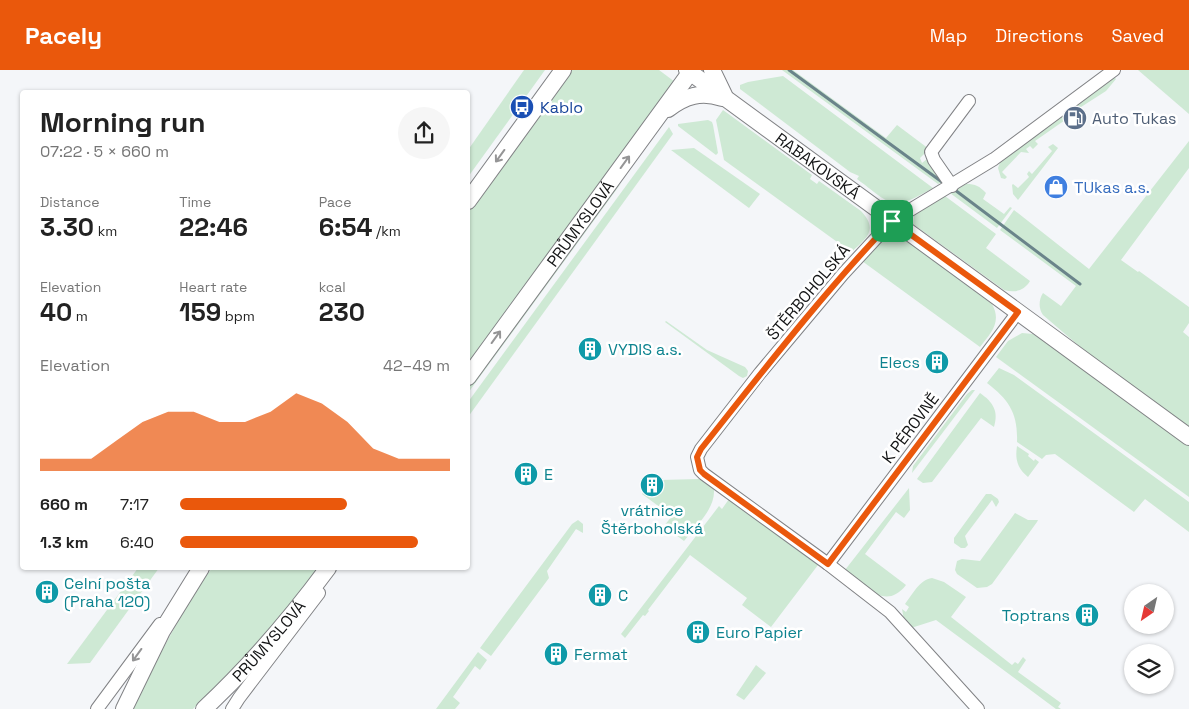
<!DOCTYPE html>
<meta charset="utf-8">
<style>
body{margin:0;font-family:"Space Grotesk",sans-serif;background:#f6f6f6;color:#222;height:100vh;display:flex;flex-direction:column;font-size:19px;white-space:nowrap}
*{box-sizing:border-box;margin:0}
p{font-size:16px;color:#767676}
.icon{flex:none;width:28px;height:28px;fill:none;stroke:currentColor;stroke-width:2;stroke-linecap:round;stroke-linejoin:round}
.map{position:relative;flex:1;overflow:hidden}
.sheet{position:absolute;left:20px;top:20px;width:450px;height:480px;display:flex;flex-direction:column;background:#fff;border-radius:5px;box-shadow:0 1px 4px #0004}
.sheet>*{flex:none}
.needle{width:32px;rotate:214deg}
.controls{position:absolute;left:1124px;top:514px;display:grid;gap:10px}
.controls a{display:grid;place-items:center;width:50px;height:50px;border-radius:50%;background:#fff;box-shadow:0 1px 4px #0004;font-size:25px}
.pin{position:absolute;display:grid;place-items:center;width:42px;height:42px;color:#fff;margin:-21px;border-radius:10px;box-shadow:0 2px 8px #0006}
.round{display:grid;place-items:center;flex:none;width:52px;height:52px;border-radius:26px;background:#f6f6f6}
.headline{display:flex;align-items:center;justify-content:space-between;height:85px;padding:0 20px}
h1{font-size:28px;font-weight:700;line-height:38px}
.metrics{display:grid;grid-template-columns:repeat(3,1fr);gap:8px;height:85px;padding:5px 20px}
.metrics div{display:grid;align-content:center}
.metrics b{font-size:25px;font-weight:700}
.metrics small{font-size:14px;font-weight:400}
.metrics p{font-size:14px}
.chart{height:140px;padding:10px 20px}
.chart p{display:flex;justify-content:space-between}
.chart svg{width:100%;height:90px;margin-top:5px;fill:#ea580c;opacity:.7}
ul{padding:0 20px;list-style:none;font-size:16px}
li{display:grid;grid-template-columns:80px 60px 1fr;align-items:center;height:38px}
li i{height:12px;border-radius:6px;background:#ea580c}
header{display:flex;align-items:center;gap:30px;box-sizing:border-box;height:70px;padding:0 25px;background:#ea580c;color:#fff}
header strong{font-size:24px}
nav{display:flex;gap:28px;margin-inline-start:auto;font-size:18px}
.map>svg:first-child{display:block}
.green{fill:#cee9d4}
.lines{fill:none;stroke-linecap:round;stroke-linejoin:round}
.stream{stroke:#6a848a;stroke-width:3}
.minor-casing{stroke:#818285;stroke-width:14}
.major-casing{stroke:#818285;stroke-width:18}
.minor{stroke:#fff;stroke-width:12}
.major{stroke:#fff;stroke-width:16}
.oneway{stroke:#959596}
.route-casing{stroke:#fff;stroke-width:10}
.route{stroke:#ea580c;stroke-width:6}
.labels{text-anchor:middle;stroke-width:5;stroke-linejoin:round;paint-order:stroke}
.transit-label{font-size:16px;fill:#164399;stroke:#fff;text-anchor:start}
.service-label{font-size:16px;fill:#4e5e75;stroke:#fff;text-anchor:start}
.street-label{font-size:16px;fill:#131415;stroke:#fff}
.shop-label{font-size:16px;fill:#366cbe;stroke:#fff;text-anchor:start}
.culture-label{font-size:16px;fill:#0d838f;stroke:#fff;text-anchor:start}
</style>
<header>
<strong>Pacely</strong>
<nav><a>Map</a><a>Directions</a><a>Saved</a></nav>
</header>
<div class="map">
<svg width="1189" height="639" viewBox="0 0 1189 639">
<rect width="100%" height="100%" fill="#f4f6f9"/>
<g class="green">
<polygon points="524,0 545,0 468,107 468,80"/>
<polygon points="570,0 659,0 675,12 468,295 468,143"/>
<polygon points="782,0 793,0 886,68 897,55 929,79 920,88 922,93 927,89 944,111 938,114"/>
<polygon points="1138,0 1189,0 1189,44"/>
<path d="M 783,6 L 933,118 C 890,142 895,137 857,109 L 859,106 L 850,102 L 740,19 L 740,15 L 748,12 Z"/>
<polygon points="1114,7 1116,9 1106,21 1067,46 1068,48 1035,71 1038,74 1033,79 1030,76 1026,79 1029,83 1021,82 1002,102 1007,107 1005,109 1001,108 998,98 1001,90"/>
<path d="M 723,40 L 812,105 L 810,109 L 817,114 L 819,111 L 861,141 C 879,160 866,169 851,182 L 724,90 L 716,50 Z"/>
<polygon points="708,50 712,52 713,55 718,83 716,85 678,56 678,54"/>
<polygon points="669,57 673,64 468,347 468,332"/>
<path d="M 1189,71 L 1189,98 L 1121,190 L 1138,202 L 1139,201 L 1189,237 L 1189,253 L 1183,262 L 1189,267 L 1189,360 L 1107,300 L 1043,245 C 1038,238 1039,229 1043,223 L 1061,236 L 1076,216 L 1000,160 L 1014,140 L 1089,199 Z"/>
<polygon points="1053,74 1058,78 1018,130 1013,124 1012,115 1013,114 1018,118 1029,107 1027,104 1029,101 1032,104 1052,81 1048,77"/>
<polygon points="694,78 760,124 749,138 671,80"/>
<polygon points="622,112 468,323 469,314 598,139"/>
<path d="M 966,114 C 976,114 979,116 986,123 L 983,129 L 1004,144 L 1010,137 L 1012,138 L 997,158 L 950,123 Z"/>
<path d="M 945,126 L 996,164 L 986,178 L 1030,211 C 1024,221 1015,223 1004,220 L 913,154 L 914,144 Z"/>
<path d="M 892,160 L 992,234 C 1002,252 991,263 980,277 L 862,191 Z"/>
<polygon points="666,251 707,280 745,297 748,301 747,306 743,308 739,306 665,252"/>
<polygon points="1022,263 1033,264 1100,309 1189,375 1189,427 996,287 1008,271"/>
<path d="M 999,298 L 1014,305 L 1189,432 L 1189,462 L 1145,429 L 1134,442 L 1055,384 L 1046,385 L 1042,389 L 1017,372 C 1018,343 1009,330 987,313 Z"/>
<polygon points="972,320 975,320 912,403 913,396 967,324"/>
<path d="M 980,323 C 993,332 999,341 994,357 L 981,348 L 932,412 L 923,413 L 917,409 Z"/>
<path d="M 1017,376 L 1029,384 L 1028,386 L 1034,391 L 1035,389 L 1039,392 L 1028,407 C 1017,398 1015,389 1017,376 Z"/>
<path d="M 699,409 L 709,415 L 714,420 C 715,439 696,456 684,471 L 664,456 L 672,446 L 642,424 L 645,419 L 660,420 L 660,410 Z"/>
<path d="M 909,418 L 910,440 L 904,448 L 896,442 L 865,484 L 906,515 C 885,542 864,515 845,500 Z"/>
<polygon points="986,424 991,424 998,429 999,432 996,437 992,430 965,466 968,475 965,478 961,478 954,473 954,468"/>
<polygon points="729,429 818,495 771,557 742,535 747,528 690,485 648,540 649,541 645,546 643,545 625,568 621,564 719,436 722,439"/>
<polygon points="1015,443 1028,450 1038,450 1037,452 992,514 987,517 977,518 957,504 955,500 957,491 962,489 980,491"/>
<polygon points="578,450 583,454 583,463 576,459 547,501 549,508 491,586 480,578 572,454"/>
<polygon points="138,498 159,498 90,593 67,594"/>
<polygon points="212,498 321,498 257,576 193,639 130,639 194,522"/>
<path d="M 932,508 L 944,512 L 966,527 L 951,547 L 1012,595 L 1015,592 L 1018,594 L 1023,587 L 1026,590 L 1018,602 L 1061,633 L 1058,637 L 1061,639 L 1056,639 L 936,550 L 911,558 L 904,550 L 902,539 L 906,542 L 909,537 L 905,534 C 913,524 919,510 932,508 Z"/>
<polygon points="478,582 487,590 480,600 475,596 453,627 460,633 455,639 436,639"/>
<polygon points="756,595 766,603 744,630 736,625"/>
</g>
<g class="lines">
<g class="stream">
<polyline points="789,0 942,112"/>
<polyline points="955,120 1080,214"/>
</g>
<g class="minor-casing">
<g id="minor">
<polyline points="952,116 934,90 931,82 969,31"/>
<polyline points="828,494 1018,242"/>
<polyline points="97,639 160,554"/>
<polyline points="232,639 239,628 319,523"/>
<polyline points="978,639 890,542 828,494 704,404 700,400 697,387 701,379 760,303 843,204 892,151 994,89 1114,0"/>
</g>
</g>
<g class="major-casing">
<g id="major">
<path id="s1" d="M 687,0 L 1189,367"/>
<polyline points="712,0 724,25"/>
<path d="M 668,39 C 685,26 701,21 722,28"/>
<polyline points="468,131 563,0"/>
<path id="s2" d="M 468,307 L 692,0"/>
<polyline points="124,639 162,561 201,498"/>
<path id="s3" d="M 204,639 C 250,596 291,548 328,498"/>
</g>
</g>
<use href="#minor" class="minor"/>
<use href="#major" class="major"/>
</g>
<defs><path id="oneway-shaft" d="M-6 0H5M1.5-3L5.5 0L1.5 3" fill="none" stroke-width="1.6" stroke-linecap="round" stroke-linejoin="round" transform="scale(1.25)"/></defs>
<g class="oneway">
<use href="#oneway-shaft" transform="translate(500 86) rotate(126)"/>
<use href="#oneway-shaft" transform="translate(625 92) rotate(-54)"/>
<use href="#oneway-shaft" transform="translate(496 267) rotate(-54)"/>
<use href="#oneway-shaft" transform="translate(137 585) rotate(126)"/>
</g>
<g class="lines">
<g class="route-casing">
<path id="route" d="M 892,151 L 1018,242 L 828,494 L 704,404 L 700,400 L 697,387 L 701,379 C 763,301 824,222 892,151 Z"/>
</g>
<use href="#route" class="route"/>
</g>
<defs>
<g id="bus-disc" transform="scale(1.25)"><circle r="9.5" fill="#1a4fb4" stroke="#fff"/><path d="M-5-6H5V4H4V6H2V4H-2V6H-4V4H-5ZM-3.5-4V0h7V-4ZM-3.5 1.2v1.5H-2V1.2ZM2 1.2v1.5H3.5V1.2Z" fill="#fff"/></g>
<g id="fuel-disc" transform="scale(1.25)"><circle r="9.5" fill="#5c6f8a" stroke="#fff"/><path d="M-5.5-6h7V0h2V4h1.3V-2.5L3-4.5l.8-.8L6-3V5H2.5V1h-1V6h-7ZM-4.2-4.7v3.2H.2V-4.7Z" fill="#fff"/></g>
<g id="shop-disc" transform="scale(1.25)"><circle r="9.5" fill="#3f7fe0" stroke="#fff"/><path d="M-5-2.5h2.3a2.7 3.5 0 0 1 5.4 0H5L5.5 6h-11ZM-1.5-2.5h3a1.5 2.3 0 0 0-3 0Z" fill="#fff"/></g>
<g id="building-disc" transform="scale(1.25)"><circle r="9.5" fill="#0f9aa8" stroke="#fff"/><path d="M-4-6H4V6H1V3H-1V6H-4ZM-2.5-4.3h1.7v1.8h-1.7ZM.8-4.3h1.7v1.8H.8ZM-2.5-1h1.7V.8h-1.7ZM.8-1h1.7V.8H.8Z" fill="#fff"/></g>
</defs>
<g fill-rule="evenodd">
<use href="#bus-disc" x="522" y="37"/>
<use href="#fuel-disc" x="1075" y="48"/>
<use href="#shop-disc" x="1056" y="117"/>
<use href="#building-disc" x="590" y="279"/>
<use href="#building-disc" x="937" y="292"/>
<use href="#building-disc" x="526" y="404"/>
<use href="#building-disc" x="652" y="415"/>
<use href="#building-disc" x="47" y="522"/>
<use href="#building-disc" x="600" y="525"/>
<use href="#building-disc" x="1087" y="545"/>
<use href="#building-disc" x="698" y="562"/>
<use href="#building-disc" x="556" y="584"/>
</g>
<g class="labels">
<g class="transit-label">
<text x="540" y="43">Kablo</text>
</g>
<g class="service-label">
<text x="1092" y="54">Auto Tukas</text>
</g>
<g class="street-label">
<text dy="6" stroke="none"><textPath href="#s1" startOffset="162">RABAKOVSKÁ</textPath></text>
<text dy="6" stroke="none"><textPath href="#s2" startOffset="190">PRŮMYSLOVÁ</textPath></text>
<text transform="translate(808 222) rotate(-50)" y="6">ŠTĚRBOHOLSKÁ</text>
<text transform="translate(910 358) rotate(-53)" y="6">K PÉROVNĚ</text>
<text dy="6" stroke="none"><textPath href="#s3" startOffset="94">PRŮMYSLOVÁ</textPath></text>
</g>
<g class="shop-label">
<text x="1074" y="123">TUkas a.s.</text>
</g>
<g class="culture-label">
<text x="608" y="285">VYDIS a.s.</text>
<text x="920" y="298" text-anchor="end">Elecs</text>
<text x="544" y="410">E</text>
<text x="652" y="446" text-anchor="middle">vrátnice<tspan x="652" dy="18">Štěrboholská</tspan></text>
<text x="64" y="519">Celní pošta<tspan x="64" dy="18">(Praha 120)</tspan></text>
<text x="618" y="531">C</text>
<text x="1070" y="551" text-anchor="end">Toptrans</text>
<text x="716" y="568">Euro Papier</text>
<text x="574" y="590">Fermat</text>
</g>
</g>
</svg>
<div class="controls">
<a><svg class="needle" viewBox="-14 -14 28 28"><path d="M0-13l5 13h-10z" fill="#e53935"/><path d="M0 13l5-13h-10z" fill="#767676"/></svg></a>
<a><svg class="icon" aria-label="layers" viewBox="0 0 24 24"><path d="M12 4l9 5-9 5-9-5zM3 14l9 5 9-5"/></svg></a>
</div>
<div class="pin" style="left:892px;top:151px;background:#1e9e55"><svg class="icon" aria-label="arrive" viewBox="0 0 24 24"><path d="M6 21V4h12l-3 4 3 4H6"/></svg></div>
<section class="sheet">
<div class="headline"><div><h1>Morning run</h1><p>07:22 · 5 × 660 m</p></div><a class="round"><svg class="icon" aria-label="share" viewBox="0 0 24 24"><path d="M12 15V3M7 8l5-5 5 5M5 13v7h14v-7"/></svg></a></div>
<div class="metrics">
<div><p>Distance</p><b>3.30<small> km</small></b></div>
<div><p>Time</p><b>22:46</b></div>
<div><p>Pace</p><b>6:54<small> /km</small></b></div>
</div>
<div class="metrics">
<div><p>Elevation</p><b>40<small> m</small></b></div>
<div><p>Heart rate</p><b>159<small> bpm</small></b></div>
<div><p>kcal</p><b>230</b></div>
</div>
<div class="chart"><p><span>Elevation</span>42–49 m</p>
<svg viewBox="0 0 160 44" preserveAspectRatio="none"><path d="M0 44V38L10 38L20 38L30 29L40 20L50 15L60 15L70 20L80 20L90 15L100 6L110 11L120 20L130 33L140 38L150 38L160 38V44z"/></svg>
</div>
<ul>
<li><b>660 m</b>7:17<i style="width:62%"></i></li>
<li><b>1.3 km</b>6:40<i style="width:88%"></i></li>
</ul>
</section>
</div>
